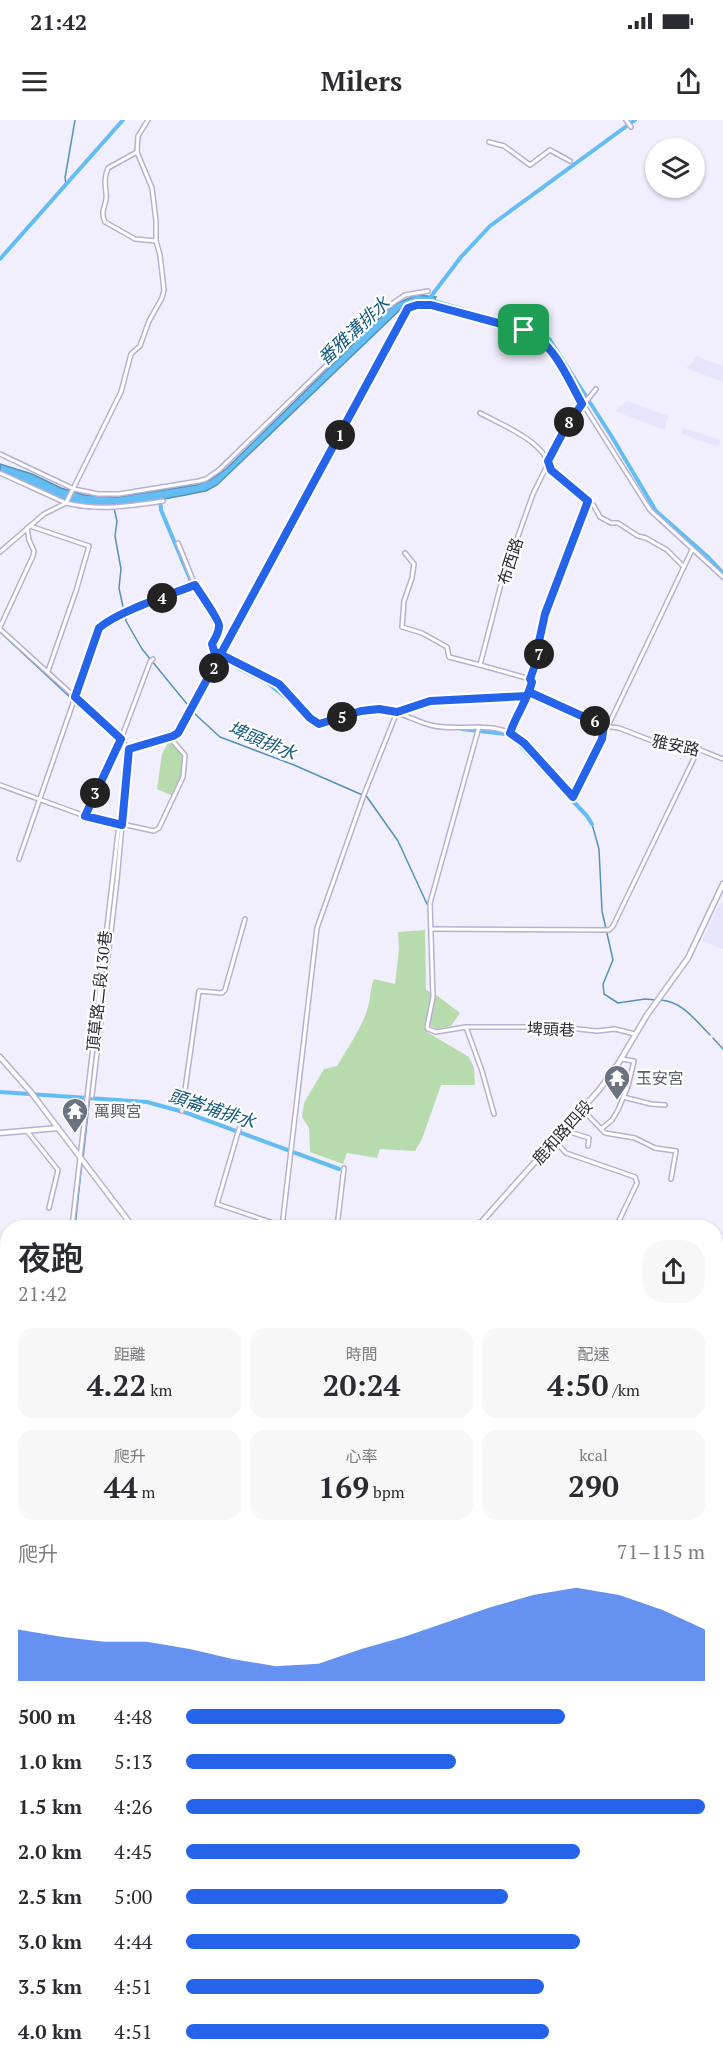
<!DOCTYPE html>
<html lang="zh-TW">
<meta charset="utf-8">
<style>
body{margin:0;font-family:"PT Serif","Noto Sans TC",serif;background:#f7f7f7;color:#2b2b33;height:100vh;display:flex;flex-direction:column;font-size:22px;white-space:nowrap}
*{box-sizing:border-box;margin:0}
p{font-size:20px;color:#7c7c81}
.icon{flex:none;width:33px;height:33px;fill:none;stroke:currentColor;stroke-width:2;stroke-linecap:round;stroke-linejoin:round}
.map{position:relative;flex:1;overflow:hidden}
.details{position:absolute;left:0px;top:1100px;width:723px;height:848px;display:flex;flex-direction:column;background:#fff;border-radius:24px 24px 0 0;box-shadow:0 2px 4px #0004}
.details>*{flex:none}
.fabs{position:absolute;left:645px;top:18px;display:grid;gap:12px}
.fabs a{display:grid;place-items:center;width:60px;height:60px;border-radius:50%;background:#fff;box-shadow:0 2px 4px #0004;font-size:30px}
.pin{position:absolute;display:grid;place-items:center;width:51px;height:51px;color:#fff;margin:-26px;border-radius:12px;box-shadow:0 3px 9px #0006}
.km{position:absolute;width:30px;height:30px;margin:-15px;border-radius:50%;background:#222;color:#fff;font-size:16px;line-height:30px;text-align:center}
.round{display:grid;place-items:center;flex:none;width:63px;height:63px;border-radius:24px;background:#f7f7f7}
.summary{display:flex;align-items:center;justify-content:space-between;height:102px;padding:0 18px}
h1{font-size:33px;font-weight:600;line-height:45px}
.stats{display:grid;grid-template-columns:repeat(3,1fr);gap:9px;height:102px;padding:6px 18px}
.stats div{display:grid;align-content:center;border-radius:15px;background:#f7f7f7;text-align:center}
.stats b{font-size:30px;font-weight:600}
.stats small{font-size:16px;font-weight:400}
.stats p{font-size:16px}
.chart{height:168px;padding:12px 18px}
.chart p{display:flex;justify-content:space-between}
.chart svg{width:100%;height:108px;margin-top:6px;fill:#2563eb;opacity:.7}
ul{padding:0 18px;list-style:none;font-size:20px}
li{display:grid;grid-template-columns:96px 72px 1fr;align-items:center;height:45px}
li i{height:15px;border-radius:8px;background:#2563eb}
.status{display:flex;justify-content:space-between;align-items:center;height:42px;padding:0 30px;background:#fff;direction:ltr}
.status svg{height:16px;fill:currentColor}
header{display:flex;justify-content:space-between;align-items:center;height:78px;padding:0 18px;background:#fff;font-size:27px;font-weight:600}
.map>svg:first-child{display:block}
.built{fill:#e7e4fd}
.green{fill:#b7dbac}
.water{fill:#63bdf3;stroke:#5392bb;stroke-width:1.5}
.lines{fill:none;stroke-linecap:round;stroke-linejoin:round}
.stream{stroke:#5392bb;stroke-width:1.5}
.canal{stroke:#63bdf3;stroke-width:4}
.minor-casing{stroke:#b6b1d3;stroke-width:6}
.tertiary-casing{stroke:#b6b1d3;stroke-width:7}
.secondary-casing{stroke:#b6b1d3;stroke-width:7}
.minor{stroke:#fff;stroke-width:3}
.tertiary{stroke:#fff;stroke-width:4}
.secondary{stroke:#fff;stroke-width:4}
.route-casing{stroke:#fff;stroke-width:12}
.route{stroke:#2563eb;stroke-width:8}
.labels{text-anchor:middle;stroke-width:4.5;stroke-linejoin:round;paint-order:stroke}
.street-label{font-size:16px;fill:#2e2c39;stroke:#fff}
.worship-label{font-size:16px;fill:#5b616d;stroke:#fff;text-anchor:start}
.water-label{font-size:18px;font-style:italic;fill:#165a7e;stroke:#fff}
</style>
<div class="status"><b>21:42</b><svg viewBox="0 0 49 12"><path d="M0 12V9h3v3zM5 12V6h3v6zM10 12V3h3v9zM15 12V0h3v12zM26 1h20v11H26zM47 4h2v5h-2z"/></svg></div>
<header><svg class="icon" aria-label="menu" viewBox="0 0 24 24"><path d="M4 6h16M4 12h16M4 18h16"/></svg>Milers<svg class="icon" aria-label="share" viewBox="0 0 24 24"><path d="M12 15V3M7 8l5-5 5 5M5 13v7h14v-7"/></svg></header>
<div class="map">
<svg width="723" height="1946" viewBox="0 0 723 1946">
<rect width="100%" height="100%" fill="#f1effd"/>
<g class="built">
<polygon points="696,236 723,246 723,262 686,248 692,243"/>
<polygon points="627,281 668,296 664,310 615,291"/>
<polygon points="684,308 721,320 718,327 682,314"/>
<polygon points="720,783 723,784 723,829 702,821"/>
<polygon points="716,1636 723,1637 723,1688 716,1683"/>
</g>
<g class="green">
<polygon points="169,621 184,637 183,652 173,676 157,669 162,634"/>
<path d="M 425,810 L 426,870 L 435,874 L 460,893 L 451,906 L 436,909 L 430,906 L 427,912 L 469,937 L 474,948 L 475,965 L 441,965 L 422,1019 L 415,1031 L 380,1029 L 377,1038 L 347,1033 L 343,1044 L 310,1032 L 309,1008 L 302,997 L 304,983 L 324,949 L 337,946 C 347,929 363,906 368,887 C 371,877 370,868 374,859 L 395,864 L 399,829 L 398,812 Z"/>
</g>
<g class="water">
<path d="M 417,175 L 436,177 L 432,184 L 413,184 L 402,188 L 217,365 L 206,371 C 166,378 122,391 82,384 C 53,379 26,362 0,351 L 0,344 L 32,354 L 61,368 L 84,375 L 117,377 L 196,365 L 210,360 L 226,349 L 393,185 Z"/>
<polygon points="0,1263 7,1266 7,1303 0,1301"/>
<polygon points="716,1822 723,1828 723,1867 716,1860"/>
</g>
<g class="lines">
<g class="stream">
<polyline points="66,64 65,58 75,0"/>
<polyline points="113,384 117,401 115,416 121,449 119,468 126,501 142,529 196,595 220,617 294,645 367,677 398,721 427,784"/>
<polyline points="0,512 117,621"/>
<polyline points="121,624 128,632"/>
<polyline points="120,704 125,661"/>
<polyline points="592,704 599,729 602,791 613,840 603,864 604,874 618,883 645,879 656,880"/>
<path d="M 661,880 C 683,882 695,900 710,915"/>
<polyline points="713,918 723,929"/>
<polyline points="83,1038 113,768"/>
<polyline points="75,1107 82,1042"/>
<polyline points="716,1422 723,1406"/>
<polyline points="716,1805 723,1813"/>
</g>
<g class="canal">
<polyline points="0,139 123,0"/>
<polyline points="429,179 461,137 490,106 635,0"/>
<polyline points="431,180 537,211 550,220 612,317 656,391 708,437 723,453"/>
<path d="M 160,378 L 161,390 L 195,471 L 217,505 L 210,524 L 212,531 L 240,549 L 268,563 L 291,582 L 317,607 C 340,601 366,590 390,593 C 409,595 425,608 444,608"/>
<polyline points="461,609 506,614 515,620 587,696 592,704"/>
<polyline points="0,972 147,982 187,993 339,1049"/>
<polyline points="162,1946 167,1940"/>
</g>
<g class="minor-casing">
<g id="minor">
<polyline points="626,0 631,7"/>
<polyline points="489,22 504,26 530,45 550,30 570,41"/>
<path d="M 137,32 L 108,48 C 104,58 105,63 106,73 C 108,85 99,89 105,102 L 135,119 L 156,121"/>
<path d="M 480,293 C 500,304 546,322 549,347 L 594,386 L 600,397 L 611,403 L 618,403 L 638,416 L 646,418 L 667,430 L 684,447"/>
<polyline points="0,334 74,369 98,374 119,374 199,361 206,359 219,350 384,189 405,175 428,171"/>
<path d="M 0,353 L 66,383 C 98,391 130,386 163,381"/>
<polyline points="30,406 89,426 76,471 48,551"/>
<path d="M 178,423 L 195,465 L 208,488 L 218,500 L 219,508 L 212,524 L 214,531 L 279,564 L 310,598 L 319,604 C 339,601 357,590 377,589 C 396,589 412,600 430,605 C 456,612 487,601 512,614 C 530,623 559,661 574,677 L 602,619 L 604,606"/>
<polyline points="0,432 44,394 66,383 121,272 131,234 140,226 149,201 162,178 164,170 160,135 156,121 156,101 152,68 137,32 138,16 148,0"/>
<polyline points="405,433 414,444 412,458 404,481 402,507 422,513 447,527 449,537 480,545"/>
<polyline points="0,507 33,436 34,431 29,420 27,408"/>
<polyline points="0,509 118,616 129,629 117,760 92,976"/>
<polyline points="530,559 539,534 538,526 545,494 588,381"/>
<polyline points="529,572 604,606 619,608 650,620 688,625 723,639"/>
<polyline points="609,604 692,430"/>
<polyline points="479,607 430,783 433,877 427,907 428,909 436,912 466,907 482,951 494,994"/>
<path d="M 510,613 C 516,595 527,581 532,562 L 530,559 L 480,545 L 501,464 L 533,374 L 567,305 L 596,269"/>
<polyline points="129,629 173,616 178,613 408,188 417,185 431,185 524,210 535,214 543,221 650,390 723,457"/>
<polyline points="0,665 85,696 154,711 159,708 183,657 185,635 170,618"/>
<polyline points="85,696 121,619 150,542 153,539"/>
<path d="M 19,739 L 99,508 C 119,491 168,476 194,465"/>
<polyline points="432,809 609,810 613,806 699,628"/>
<polyline points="467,907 560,907 597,911 615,909 635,914"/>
<polyline points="623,977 651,984 665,985"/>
<polyline points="582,989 605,1013 635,1018 655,1028 676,1031 671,1059"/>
<polyline points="182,991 199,871 222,873 225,870 245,799"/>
<polyline points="239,1009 217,1084 282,1106"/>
<polyline points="601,1009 612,1000 618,990 628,966 634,941 621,939"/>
<polyline points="563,1010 589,1018 588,1026"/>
<polyline points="27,1011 58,1050 49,1088"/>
<polyline points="554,1020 566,1033 635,1057 637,1063 616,1107"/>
<polyline points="72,1107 119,704"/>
<polyline points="282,1107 317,808 365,672 397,592 430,581 527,576"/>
<polyline points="337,1107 344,1048"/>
<polyline points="0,1173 8,1175"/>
<polyline points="0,1251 8,1254"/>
<polyline points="716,1313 723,1317"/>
<polyline points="0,1316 8,1319"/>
<polyline points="0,1378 8,1355"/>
<polyline points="0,1416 8,1410"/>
<polyline points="716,1878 723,1884"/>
<polyline points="345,1940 347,1946"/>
<polyline points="483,1940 494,1946"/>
<polyline points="173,1946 177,1940"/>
<polyline points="198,1946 227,1940"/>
<polyline points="413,1946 421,1940"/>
</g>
</g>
<g class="tertiary-casing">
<g id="tertiary">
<polyline points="0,937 30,971 133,1107"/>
<polyline points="0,1013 58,1008"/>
<polyline points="716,1636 723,1638"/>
<polyline points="0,1727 8,1728"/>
<polyline points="716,1813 723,1820"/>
<polyline points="60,1946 64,1940"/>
<polyline points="597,1946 602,1940"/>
</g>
</g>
<g class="secondary-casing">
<g id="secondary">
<polyline points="477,1107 599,970 618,944 647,895 688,838 723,764"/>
<polyline points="0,1483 8,1479"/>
</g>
</g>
<use href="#minor" class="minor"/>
<use href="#tertiary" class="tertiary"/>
<use href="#secondary" class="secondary"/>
</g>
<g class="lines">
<g class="route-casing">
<path id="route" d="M 524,210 L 431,185 L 417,185 L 408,188 L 178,613 L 173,616 L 129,629 L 122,705 L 85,696 L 121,619 L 75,577 L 99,508 C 119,491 169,475 195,465 C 199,472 220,501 219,506 C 219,512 215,519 212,524 L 214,531 L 222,535 L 279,564 L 310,598 L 319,604 L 361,591 L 379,589 L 397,592 L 430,581 L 527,576 L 529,572 L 604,606 L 602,619 L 573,677 L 524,623 L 510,613 C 516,595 527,581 532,562 L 530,559 L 539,534 L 538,526 L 545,494 L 588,381 L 551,350 L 548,341 L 567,305 L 582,284 C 568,259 552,219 524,210"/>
</g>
<use href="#route" class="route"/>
</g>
<defs>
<g id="temple-pin" transform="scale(1.35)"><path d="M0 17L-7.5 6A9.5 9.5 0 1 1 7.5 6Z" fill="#6b7280" stroke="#fff"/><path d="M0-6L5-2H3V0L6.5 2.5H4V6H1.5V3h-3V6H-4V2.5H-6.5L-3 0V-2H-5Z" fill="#fff"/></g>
</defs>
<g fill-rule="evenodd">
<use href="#temple-pin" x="617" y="958"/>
<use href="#temple-pin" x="75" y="991"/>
</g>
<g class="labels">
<g class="street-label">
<text transform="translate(510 441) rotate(-72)" y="6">布西路</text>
<text transform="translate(676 625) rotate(12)" y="6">雅安路</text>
<text transform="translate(99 871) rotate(-84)" y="6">頂草路二段130巷</text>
<text transform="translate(551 909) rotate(2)" y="6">埤頭巷</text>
<text transform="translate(562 1012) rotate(-48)" y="6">鹿和路四段</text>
</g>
<g class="worship-label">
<text x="636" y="964">玉安宮</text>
<text x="94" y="997">萬興宮</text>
</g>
<g class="water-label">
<text transform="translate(354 211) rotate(-43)" y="6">番雅溝排水</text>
<text transform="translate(262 621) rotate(23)" y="6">埤頭排水</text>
<text transform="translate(212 989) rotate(18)" y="6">頭崙埔排水</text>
</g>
</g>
</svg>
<div class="fabs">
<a><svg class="icon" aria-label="layers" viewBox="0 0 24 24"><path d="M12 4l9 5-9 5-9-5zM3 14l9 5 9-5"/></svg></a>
</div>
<div class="pin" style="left:524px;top:210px;background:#1e9e55"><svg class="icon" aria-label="arrive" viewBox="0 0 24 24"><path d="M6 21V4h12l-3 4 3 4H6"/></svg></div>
<b class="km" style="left:340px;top:315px">1</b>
<b class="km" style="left:214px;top:548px">2</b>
<b class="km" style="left:95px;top:673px">3</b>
<b class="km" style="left:162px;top:478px">4</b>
<b class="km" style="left:342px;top:597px">5</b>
<b class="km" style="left:595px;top:601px">6</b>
<b class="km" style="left:539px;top:534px">7</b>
<b class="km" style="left:569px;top:302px">8</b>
<section class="details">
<div class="summary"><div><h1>夜跑</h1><p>21:42</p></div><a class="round"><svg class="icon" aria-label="share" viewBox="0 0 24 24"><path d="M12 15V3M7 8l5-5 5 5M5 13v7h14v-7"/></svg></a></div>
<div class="stats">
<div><p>距離</p><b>4.22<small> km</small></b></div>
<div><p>時間</p><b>20:24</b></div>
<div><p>配速</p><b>4:50<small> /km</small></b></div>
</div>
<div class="stats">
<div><p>爬升</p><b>44<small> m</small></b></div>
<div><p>心率</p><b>169<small> bpm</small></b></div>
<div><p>kcal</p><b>290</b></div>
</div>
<div class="chart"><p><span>爬升</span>71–115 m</p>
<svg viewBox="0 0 160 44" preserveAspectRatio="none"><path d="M0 44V23L10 26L20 28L30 28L40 31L50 35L60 38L70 37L80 31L90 26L100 20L110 14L120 9L130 6L140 9L150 15L160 23V44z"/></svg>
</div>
<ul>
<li><b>500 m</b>4:48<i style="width:73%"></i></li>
<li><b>1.0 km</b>5:13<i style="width:52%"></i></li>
<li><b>1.5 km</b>4:26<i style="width:100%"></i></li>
<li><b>2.0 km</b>4:45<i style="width:76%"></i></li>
<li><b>2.5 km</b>5:00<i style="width:62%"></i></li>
<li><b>3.0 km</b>4:44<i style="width:76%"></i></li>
<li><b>3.5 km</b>4:51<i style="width:69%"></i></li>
<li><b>4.0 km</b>4:51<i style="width:70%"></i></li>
</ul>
</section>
</div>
